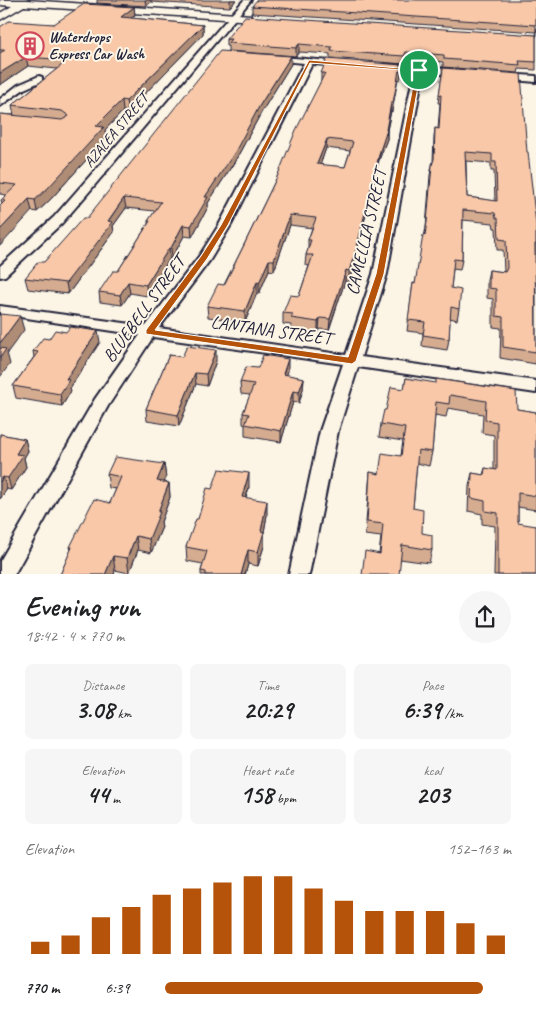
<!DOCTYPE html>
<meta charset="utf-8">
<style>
body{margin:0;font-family:Caveat,sans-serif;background:#f6f6f6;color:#202124;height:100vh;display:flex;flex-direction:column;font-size:19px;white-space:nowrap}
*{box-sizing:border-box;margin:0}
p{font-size:16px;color:#757577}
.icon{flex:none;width:28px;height:28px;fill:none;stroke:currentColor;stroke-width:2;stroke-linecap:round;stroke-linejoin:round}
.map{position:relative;height:574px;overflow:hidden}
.drawer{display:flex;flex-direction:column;background:#fff;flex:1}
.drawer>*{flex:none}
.pin{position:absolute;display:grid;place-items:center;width:42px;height:42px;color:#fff;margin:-21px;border:2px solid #fff;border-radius:50%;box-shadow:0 1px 5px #0007}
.round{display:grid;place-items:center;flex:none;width:52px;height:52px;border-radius:26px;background:#f6f6f6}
.head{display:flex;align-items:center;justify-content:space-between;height:85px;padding:0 25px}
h1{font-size:28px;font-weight:600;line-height:38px}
.stats{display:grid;grid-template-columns:repeat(3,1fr);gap:8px;height:85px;padding:5px 25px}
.stats div{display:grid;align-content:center;border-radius:8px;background:#f6f6f6;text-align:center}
.stats b{font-size:25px;font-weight:600}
.stats small{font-size:14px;font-weight:400}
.stats p{font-size:14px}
.chart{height:140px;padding:10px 25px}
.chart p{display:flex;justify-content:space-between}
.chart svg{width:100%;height:90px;margin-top:5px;stroke:#b45309;stroke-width:6}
ul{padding:0 25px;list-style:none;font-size:16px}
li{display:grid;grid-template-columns:80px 60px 1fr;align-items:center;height:38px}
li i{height:12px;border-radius:6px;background:#b45309}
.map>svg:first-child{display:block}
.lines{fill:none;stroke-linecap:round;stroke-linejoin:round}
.minor-casing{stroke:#22223b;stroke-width:4}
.secondary-casing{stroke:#22223b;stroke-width:3}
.minor{fill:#fcf5e5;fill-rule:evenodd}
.secondary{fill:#fcf5e5;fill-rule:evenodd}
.wall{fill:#d5ac90;stroke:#22223b;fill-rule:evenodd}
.shaded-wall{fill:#ae8c76;stroke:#22223b}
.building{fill:#f8c8a8;stroke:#22223b;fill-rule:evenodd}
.route{fill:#b45309;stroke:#fff;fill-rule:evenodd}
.labels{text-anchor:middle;stroke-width:4;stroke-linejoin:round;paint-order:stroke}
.far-poi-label{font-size:15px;font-weight:bold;fill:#22223b;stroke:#fcf5e5;text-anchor:start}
.far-street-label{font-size:15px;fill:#22223b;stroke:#fcf5e5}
.street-label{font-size:18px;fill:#22223b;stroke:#fcf5e5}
</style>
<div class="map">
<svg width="536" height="575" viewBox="0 0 536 575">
<rect width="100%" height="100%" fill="#fcf5e5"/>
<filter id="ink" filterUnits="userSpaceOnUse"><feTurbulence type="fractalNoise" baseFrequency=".02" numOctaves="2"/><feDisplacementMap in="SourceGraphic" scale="10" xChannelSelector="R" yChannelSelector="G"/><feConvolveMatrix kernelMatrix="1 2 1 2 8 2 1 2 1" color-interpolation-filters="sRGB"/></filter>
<g filter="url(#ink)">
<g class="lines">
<g class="minor-casing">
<g id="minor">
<polygon points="244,0 251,0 88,193 62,223 5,276 0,277 0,266 54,217"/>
<polygon points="269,56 343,62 347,64 343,66 312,64 231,225 210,260 159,328 346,355 373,274 414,72 384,70 380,67 384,64 460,70 464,73 463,75 423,73 387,274 361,357 536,381 536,393 358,367 338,431 309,575 289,575 320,431 343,364 153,337 108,406 14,575 0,575 0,561 95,399 140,335 0,314 0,306 146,326 200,255 219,225 304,63 272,60 268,58"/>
<polygon points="504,74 536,76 536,82 501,79 501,75"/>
<polygon points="39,76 42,77 42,81 24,89 0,106 0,99 18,85"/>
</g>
</g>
<g class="secondary-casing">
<polygon id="secondary" points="0,0 27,0 252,15 253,12 256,11 536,29 536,35 272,18 271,21 268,22 24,6 0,20 0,13 12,6 0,5"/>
</g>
<use href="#minor" class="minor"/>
<use href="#secondary" class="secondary"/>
</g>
<g class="wall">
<polygon points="97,0 236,0 230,7 151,2 146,6 97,3"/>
<polygon points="536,0 536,32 252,13 252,6"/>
<polygon points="134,7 135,15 131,18 203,25 203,34 128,111 123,111 105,130 106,138 50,200 37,212 2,204 1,200 6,195 0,194 0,114 14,115 12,105 57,69 28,66 0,85 0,27 54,24"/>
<polygon points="536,35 536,70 519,69 518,73 443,67 443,62 405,59 404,64 330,58 330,54 299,52 296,56 228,51 228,46 226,46 226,39"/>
<polygon points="291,64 261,113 235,161 208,203 208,207 192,237 184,236 172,258 170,258 147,296 130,293 122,305 100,302 99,292 118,271 148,224 148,221 155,211 126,208 113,226 114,232 68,294 28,289 25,278 44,262 87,218"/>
<path d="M 402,65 L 400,80 L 398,79 L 392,112 L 391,111 L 387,130 L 387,139 L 379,160 L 356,256 L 349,282 L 345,281 L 329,330 L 319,329 L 318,333 L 291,329 L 291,325 L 283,324 L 283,313 L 299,296 L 309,266 L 305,265 L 306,255 L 308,250 L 308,240 L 312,228 L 290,225 L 274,271 L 269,270 L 259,294 L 257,293 L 245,322 L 208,317 L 207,306 L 224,285 L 243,247 L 277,177 L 321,81 L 321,73 ZM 326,148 L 350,151 L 345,167 L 320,165 Z"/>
<path d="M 443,68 L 527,152 L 536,224 L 536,364 L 500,358 L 501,328 L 493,327 L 493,299 L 487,298 L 487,280 L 489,270 L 504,272 L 503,250 L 497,250 L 496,228 L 494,228 L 493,223 L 463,220 L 462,260 L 460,270 L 453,269 L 451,288 L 459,309 L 457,320 L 450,318 L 449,339 L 447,350 L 422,346 L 423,333 L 407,331 L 413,283 L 415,284 L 426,227 L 430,175 L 432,165 L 433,162 L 434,137 L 435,128 L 438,129 L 440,103 L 438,103 ZM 466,161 L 491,163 L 491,171 L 494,171 L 495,201 L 467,197 Z"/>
<polygon points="49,339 100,342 70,388 71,391 62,406 16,398 13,386 34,357 33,351"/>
<polygon points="169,355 216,361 207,386 196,384 179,426 147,421 146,409"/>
<polygon points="258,368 288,371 286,375 304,378 303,389 299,403 293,402 281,442 245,436 245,425 243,424 243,413 250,395 241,394 240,382"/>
<polygon points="406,378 517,409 536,412 536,510 518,507 518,523 536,575 494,575 495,526 482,524 482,514 468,511 469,486 472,473 483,475 485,468 494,470 494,435 482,433 483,414 448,408 446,417 435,415 432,452 429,466 417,463 413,508 422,533 432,550 429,563 400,559 379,554 381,537 365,535 370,472 379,474 401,456 403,441 379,437 381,424 386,410 404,389"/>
<polygon points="0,434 25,439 28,451 24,458 26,467 11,490 7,489 0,499"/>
<polygon points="164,464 166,478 164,482 169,483 170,497 161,522 162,527 151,553 138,550 129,573 115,570 114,575 60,575 71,550 70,547 110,503 116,489 109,488 107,474"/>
<polygon points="249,487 246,498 267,515 264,532 264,546 258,566 248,564 245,575 201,575 201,571 203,564 187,561 186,547 198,519 212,489"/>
</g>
<g class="shaded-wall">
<polygon points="145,0 151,0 151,2 146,6"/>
<polygon points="230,0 236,0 230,7"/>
<polygon points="134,7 135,15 122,26 121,17"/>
<polygon points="203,25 203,34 128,111 126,101"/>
<polygon points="299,44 299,52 296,56 296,48"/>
<polygon points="291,56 291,64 261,113 235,161 208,203 208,207 192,237 191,226 205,197 260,105"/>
<polygon points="26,57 28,66 0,85 0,73"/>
<polygon points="122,100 123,111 105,130 106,138 50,200 37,212 35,200 96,126"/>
<polygon points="391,103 391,111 386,135 387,130 387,139 379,160 356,256 349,282 349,271 386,130"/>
<polygon points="327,139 326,148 317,174 317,164"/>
<polygon points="124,198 126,208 113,226 114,232 68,294 66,283"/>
<polygon points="29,199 32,211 0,246 0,230"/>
<polygon points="290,215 290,225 274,271 274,260"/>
<polygon points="183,225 184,236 172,258 171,248"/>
<polygon points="169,248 170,258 147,296 146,285"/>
<polygon points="269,260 269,270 259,294 259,283"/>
<polygon points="346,270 345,281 329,330 330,319"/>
<polygon points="128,282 130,293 122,305 120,295"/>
<polygon points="257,282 257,293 245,322 245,311"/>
<polygon points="20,316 24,330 7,353 10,364 0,377 0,343"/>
<polygon points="320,318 319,329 318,333 318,322"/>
<polygon points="98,331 100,342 70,388 71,391 62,406 60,394 66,379"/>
<polygon points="216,350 216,361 207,386 206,374"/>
<polygon points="288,359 288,371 283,386 283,374"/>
<polygon points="195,373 196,384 179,426 178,415"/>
<polygon points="304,378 303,389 299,403 299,392"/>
<polygon points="293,391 293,402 281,442 281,431"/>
<polygon points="25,439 28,451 24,458 26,467 11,490 8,478 16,454"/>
<polygon points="164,464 166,478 159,495 157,481"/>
<polygon points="249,473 249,487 242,511 242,497"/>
<polygon points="3,477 7,489 0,499 0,482"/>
<polygon points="169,483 170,497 161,522 162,527 151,553 149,539 158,512"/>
<polygon points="267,501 267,515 264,532 264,546 258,566 258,552 261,531"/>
<polygon points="136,536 138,550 129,573 127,558"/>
<polygon points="248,550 248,564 245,575 241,575"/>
<polygon points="113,556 115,570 114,575 105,575"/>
</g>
<g class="building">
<polygon points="257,0 536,0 536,25 252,6"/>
<polygon points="84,4 134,7 121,17 203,25 126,101 122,100 96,126 104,127 48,188 35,200 29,199 0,230 0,206 5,201 1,200 17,185 0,183 0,114 62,120 69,116 62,111 12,105 68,60 26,57 0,73 0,53 5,50 0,50 0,27 9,21 54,24"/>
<polygon points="245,16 536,35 536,62 519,61 520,65 444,59 444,55 406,52 404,56 331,51 332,47 299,44 296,48 228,43 231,39 226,39"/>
<polygon points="220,51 291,56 260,105 235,152 205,197 208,197 191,226 183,225 171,248 169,248 146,285 128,282 120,295 99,292 113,271 118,271 150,221 148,221 161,202 124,198 108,221 113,222 66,283 25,278 38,262 44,262 83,218 87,218"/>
<path d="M 327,59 L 402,65 L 401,72 L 399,71 L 393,103 L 391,103 L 386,130 L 387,130 L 380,151 L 357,246 L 349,271 L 346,270 L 330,319 L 320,318 L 318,322 L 291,318 L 293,314 L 283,313 L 290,295 L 299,296 L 313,255 L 306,255 L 311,240 L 308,240 L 316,218 L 290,215 L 274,260 L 269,260 L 259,283 L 257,282 L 245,311 L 207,306 L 218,284 L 224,285 L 243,247 L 277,177 L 296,130 L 325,73 L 321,73 ZM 327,139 L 353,142 L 345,167 L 317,164 Z"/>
<path d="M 443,68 L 521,74 L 527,152 L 528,152 L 536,224 L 536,244 L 535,244 L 536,352 L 503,347 L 503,317 L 496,316 L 496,289 L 489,288 L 489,270 L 505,272 L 507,268 L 506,240 L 499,239 L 498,218 L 496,218 L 495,213 L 463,210 L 462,260 L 454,259 L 451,288 L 461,290 L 459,309 L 451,307 L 449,339 L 423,335 L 425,322 L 408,320 L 413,283 L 415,284 L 423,235 L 425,235 L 427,222 L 432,165 L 434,159 L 435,128 L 439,129 L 441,95 L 439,95 ZM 465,152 L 492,154 L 492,162 L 496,162 L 497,201 L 467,197 Z"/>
<polygon points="0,314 20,316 0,343"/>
<polygon points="70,327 98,331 66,379 69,380 60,394 13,386 38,352 33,351 43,338 49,339 55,330 66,332"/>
<polygon points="187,346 216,350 206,374 195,373 178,415 146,409 169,355 182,357"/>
<polygon points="0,348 6,349 0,358"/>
<polygon points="263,355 288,359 283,374 304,378 299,392 293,391 281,431 245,424 249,414 243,413 254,384 240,382 246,367 258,368"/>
<polygon points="406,378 436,383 436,379 516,391 517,409 536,412 536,496 518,493 518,523 536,526 536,575 498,575 498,513 485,511 485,501 471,498 472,473 484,475 485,468 497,470 497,422 485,420 486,401 450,395 449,404 436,402 432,452 418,450 413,508 423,510 422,533 432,535 432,550 402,545 399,575 362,575 365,551 380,554 383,524 367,522 370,472 379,474 382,453 401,456 405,428 381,424 384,410 386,410 391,387 404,389"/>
<polygon points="0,434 25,439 16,454 23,455 8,478 3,477 0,482"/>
<polygon points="115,457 164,464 157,481 169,483 158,512 160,512 149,539 136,536 127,558 113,556 105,575 60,575 72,547 70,547 94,499 110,503 121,477 107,474"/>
<polygon points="219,469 249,473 242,497 267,501 261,531 264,532 258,552 248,550 241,575 206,575 206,572 201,571 207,551 186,547 196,519 198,519 207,488 212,489"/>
</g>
</g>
<path class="route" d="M 309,60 L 421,70 L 384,274 L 356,361 L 352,364 L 146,334 L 146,330 L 201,256 L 221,225 ZM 310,63 L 416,71 L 376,274 L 348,357 L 155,330 L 207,259 L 228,225 Z"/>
<defs>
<g id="building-ring" transform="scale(1.4375)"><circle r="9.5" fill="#fcf5e5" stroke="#d1495b" stroke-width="1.5"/><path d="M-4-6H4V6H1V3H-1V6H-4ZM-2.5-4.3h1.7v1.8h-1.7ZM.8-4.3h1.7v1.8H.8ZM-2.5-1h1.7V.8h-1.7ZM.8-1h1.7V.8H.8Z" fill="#d1495b"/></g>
</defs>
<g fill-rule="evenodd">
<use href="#building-ring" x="30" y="46"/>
</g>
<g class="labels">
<g class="far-poi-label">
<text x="49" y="42">Waterdrops<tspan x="49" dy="17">Express Car Wash</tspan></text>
</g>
<g class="far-street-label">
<text transform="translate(116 130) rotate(-50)" y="5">AZALEA STREET</text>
</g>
<g class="street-label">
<text transform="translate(366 232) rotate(-77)" y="6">CAMELLIA STREET</text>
<text transform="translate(144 309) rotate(-54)" y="6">BLUEBELL STREET</text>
<text transform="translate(271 330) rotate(8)" y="6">LANTANA STREET</text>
</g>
</g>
</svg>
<div class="pin" style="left:419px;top:70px;background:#1e9e55"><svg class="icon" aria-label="arrive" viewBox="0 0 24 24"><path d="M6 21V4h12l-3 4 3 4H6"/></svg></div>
</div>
<section class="drawer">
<div class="head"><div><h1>Evening run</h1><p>18:42 · 4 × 770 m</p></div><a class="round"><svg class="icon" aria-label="share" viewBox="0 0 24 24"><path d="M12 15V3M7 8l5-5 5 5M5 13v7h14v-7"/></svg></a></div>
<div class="stats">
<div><p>Distance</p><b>3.08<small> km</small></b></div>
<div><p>Time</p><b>20:29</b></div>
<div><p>Pace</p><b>6:39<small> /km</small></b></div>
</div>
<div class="stats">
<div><p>Elevation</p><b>44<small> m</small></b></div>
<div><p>Heart rate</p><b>158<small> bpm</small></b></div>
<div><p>kcal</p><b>203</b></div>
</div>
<div class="chart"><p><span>Elevation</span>152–163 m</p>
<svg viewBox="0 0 160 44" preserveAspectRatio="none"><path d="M5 44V38M15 44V35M25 44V26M35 44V21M45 44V15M55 44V12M65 44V9M75 44V6M85 44V6M95 44V12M105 44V18M115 44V23M125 44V23M135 44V23M145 44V29M155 44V35"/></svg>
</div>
<ul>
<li><b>770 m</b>6:39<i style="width:92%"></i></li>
</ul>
</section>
